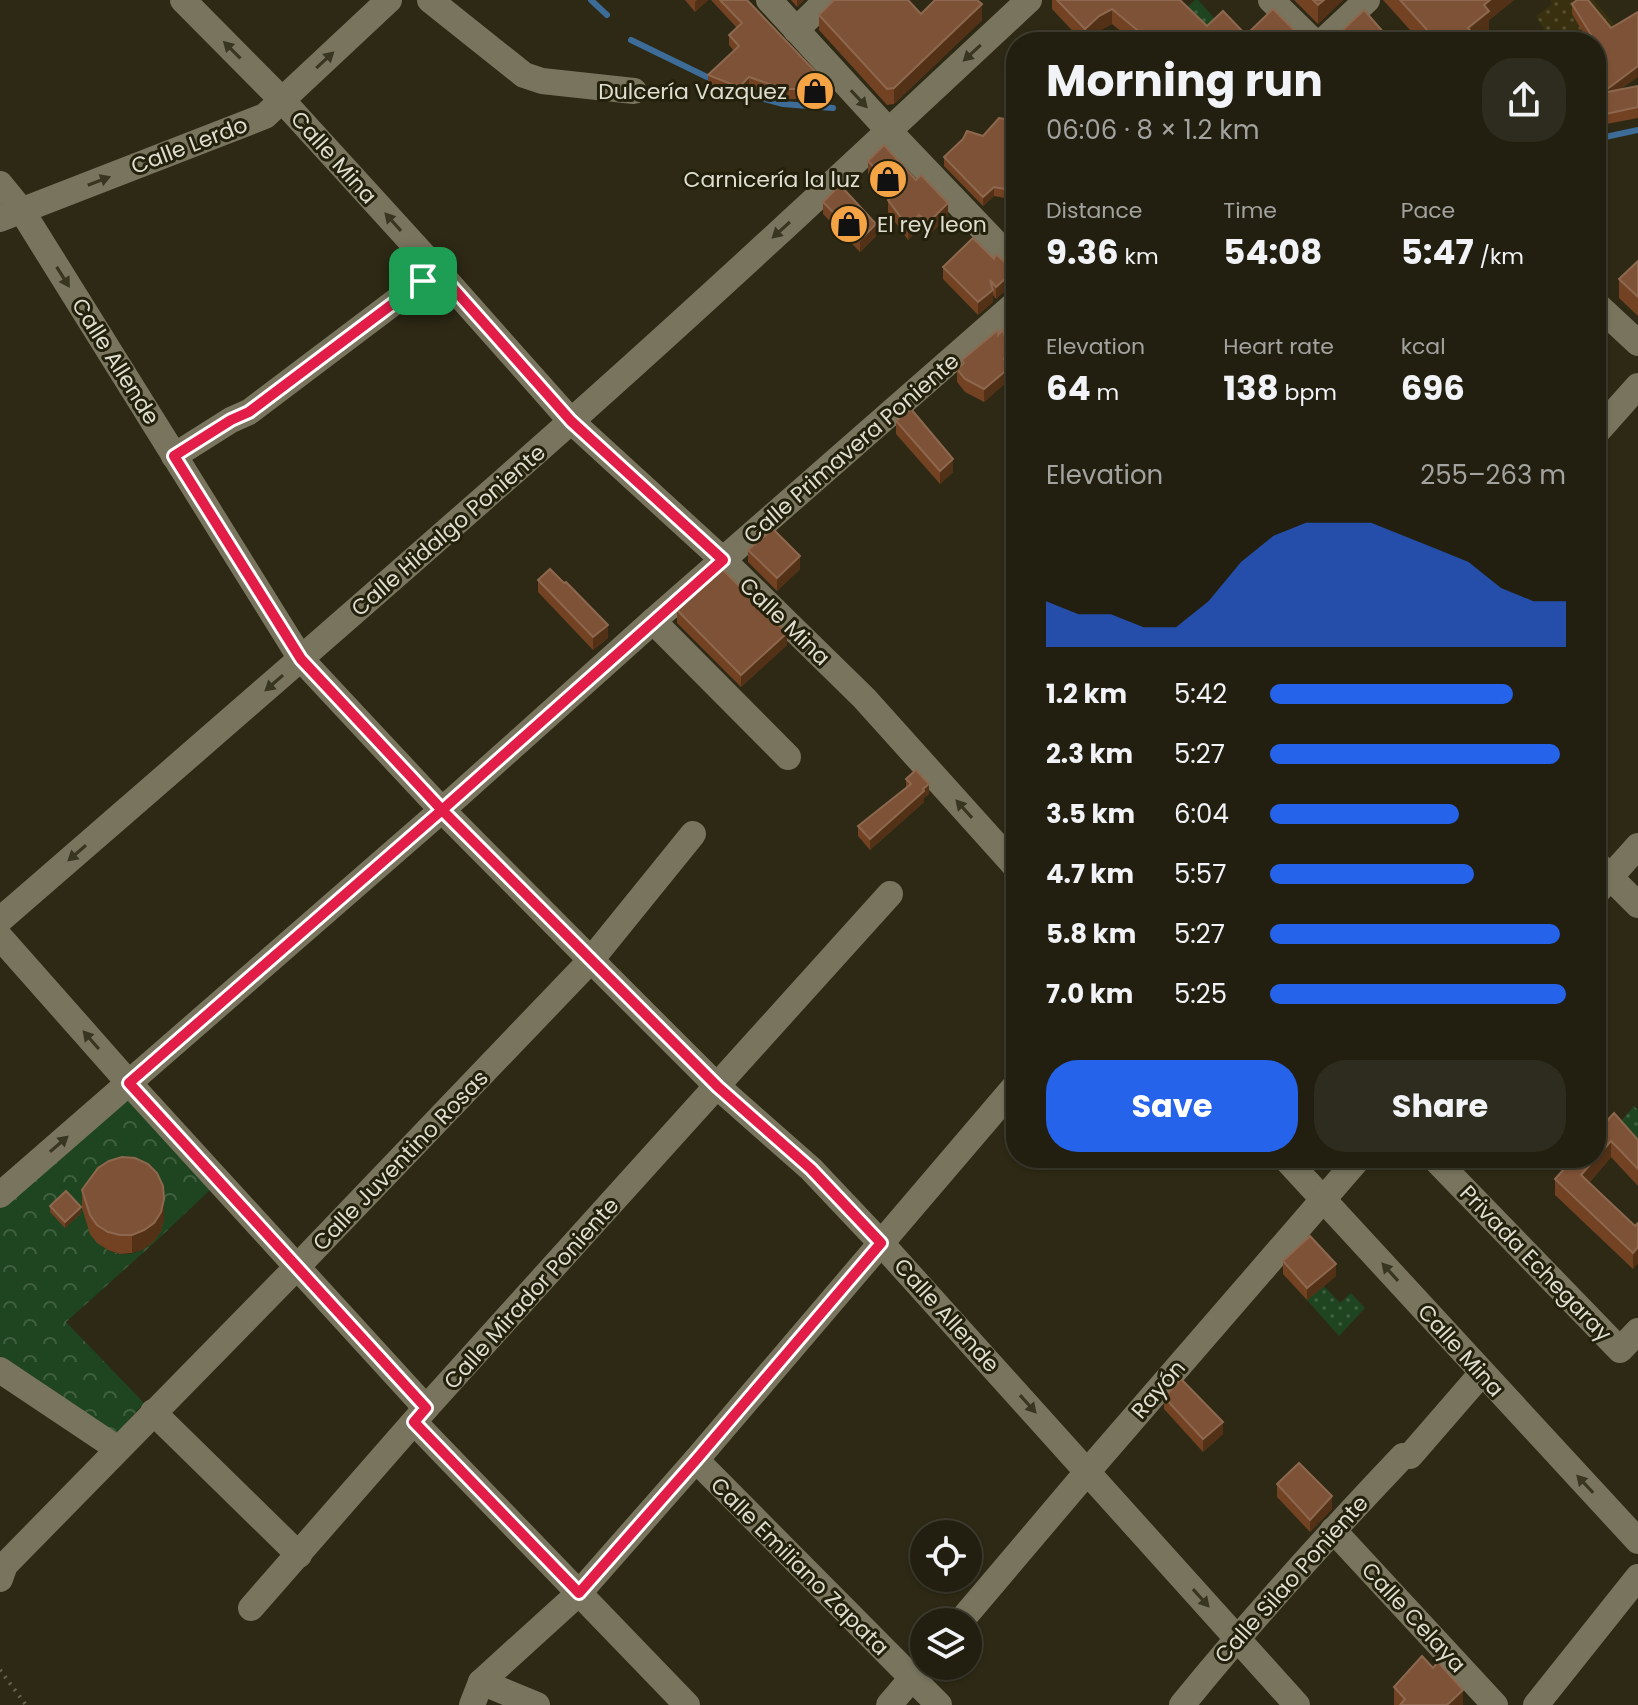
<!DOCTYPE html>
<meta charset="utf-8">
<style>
body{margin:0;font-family:Poppins,sans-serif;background:#2e2c1e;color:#f1f3f6;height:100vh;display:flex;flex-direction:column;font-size:30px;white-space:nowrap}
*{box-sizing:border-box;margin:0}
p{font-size:26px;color:#a2a29f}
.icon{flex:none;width:44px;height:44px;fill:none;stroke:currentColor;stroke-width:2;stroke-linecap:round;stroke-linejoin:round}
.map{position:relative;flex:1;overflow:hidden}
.side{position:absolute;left:1006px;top:32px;width:600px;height:1136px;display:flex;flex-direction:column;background:#221f10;border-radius:32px;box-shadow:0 2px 6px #0004,0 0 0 2px #3f3d30}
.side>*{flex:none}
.buttons{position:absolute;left:910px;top:1520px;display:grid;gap:16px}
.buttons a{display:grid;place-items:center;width:72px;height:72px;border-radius:50%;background:#221f10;box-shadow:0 2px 6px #0004,0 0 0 2px #3f3d30;font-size:40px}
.pin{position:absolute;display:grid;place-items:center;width:68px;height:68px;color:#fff;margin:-34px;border-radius:16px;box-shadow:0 4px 12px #0006}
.round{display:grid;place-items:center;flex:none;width:84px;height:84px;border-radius:32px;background:#2e2c1e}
.head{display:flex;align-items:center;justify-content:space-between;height:136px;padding:0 40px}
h1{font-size:44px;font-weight:700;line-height:60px}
.figures{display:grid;grid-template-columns:repeat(3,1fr);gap:12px;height:136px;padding:8px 40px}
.figures div{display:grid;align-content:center}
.figures b{font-size:34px;font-weight:700}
.figures small{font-size:22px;font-weight:400}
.figures p{font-size:22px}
.chart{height:224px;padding:16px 40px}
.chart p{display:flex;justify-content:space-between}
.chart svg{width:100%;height:144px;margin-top:8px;fill:#2563eb;opacity:.7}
.cta{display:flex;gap:16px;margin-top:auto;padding:16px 40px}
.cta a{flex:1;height:92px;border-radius:32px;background:#2563eb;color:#fff;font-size:32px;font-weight:700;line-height:92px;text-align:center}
.cta a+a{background:#2e2c1e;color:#f1f3f6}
ul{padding:0 40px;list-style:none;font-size:26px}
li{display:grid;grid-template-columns:128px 96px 1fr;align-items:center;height:60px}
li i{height:20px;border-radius:10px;background:#2563eb}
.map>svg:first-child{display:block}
.sand{fill:url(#sand-dots)}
.park{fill:url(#park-crowns);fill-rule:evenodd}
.garden{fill:url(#garden-dots)}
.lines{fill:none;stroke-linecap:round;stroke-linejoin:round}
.stream{stroke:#3c6c97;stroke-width:6}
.path{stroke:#64614f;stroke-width:4;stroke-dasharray:2 6;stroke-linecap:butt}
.minor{stroke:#78745d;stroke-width:26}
.wall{fill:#724223}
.shaded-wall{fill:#523116}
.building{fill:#7e5236;stroke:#8d684e;stroke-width:2}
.oneway{fill:#383520}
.route-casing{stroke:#fff;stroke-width:16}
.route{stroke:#e11d48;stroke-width:10}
.labels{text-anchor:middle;stroke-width:6;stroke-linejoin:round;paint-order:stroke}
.poi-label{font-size:22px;fill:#dfddd0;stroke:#23200b;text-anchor:end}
.street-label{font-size:22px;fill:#dfddd0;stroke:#23200b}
</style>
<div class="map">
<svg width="1638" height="1705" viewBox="0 0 1638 1705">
<defs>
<pattern id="sand-dots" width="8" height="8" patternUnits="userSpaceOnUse" patternTransform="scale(2)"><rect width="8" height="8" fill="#38300f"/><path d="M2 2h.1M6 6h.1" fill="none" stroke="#544e31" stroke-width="1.8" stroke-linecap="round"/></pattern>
<pattern id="park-crowns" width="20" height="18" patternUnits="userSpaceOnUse" patternTransform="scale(2)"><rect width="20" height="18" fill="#1f4520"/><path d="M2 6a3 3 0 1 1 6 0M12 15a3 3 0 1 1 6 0" fill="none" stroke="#3f5f3f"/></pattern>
<pattern id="garden-dots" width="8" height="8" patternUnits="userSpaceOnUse" patternTransform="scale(2)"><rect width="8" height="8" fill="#1f4520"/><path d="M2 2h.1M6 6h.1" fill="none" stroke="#3f5f3f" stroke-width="1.8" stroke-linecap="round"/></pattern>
</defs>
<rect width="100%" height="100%" fill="#2d2915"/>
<polygon class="sand" points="1550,0 1594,0 1621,33 1589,42 1552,42 1536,16 1552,4"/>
<path class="park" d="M 123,1094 L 210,1190 L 155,1242 L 66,1322 L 144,1403 L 117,1433 L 0,1356 L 0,1206 ZM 86,1209 L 164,1218 C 152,1271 87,1264 86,1209 Z"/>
<g class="garden">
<polygon points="1195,0 1198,0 1222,27 1207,41 1171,22"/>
<polygon points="1634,1106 1638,1110 1638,1157 1614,1129"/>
<polygon points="1324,1286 1340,1303 1351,1293 1365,1308 1339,1336 1307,1300"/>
</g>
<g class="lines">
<g class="stream">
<polyline points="591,0 607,15"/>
<polyline points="631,40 707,77"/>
<polyline points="753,96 783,104 833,108"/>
<polyline points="1596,139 1638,130"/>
</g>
<polyline class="path" points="0,1670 26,1705"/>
<g class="minor">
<polyline points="183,0 282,100 437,270 571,421 723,560 864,698 1016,867"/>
<polyline points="430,0 524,75 542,81 634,91"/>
<polyline points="769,0 889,131 1016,264"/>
<polyline points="1271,0 1314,42"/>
<polyline points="796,30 827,0"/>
<polyline points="1322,42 1367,0"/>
<polyline points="0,184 22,211 301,659 442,810 591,960 718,1087 811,1169 881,1243 1297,1705"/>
<polyline points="0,219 265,116 389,0"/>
<polyline points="1596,304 1638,343"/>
<polyline points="1596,433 1638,386"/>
<polyline points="174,456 231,420 249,412 437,270"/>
<polyline points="653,621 788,757"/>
<polyline points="1596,863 1638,905"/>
<polyline points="1596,893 1638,846"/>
<path d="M 0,920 C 190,755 381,590 569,423 C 725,284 877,142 1029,0"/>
<polyline points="0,937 129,1083 426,1408"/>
<polyline points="1285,1158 1638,1541"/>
<polyline points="1434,1158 1620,1350 1638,1331"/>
<polyline points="0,1195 442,810 653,621 1016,303"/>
<polyline points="0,1370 118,1449"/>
<polyline points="153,1412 299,1555"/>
<polyline points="414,1422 687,1705"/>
<polyline points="696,1460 939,1705"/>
<polyline points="1333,1530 1495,1705"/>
<polyline points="0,1579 5,1565 296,1268 591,960 693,834"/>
<polyline points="251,1608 426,1408 890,894"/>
<polyline points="960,1622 1088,1471 1359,1158"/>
<polyline points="481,1682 537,1705"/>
<polyline points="472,1705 481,1682 579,1593 696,1460 1016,1085"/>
<polyline points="889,1705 924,1664"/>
<path d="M 1182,1705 C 1252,1619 1326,1537 1403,1456 L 1410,1456 L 1482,1373"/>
<polyline points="1536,1705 1638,1577"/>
</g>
</g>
<g class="wall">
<polygon points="685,0 708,0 695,12"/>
<polygon points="711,0 747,0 832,89 832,99 784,99 749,87 739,97 708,85 708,75 734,51 729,45 729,35 737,28"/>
<polygon points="791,0 804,0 797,7"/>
<polygon points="1052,0 1182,0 1182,2 1207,26 1246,35 1303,39 1309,42 1134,42 1112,24 1099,31 1086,42 1083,42 1052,9"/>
<polygon points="1294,0 1343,0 1318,24"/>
<polygon points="1383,0 1514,0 1489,20 1489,29 1477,39 1477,42 1421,42"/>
<polygon points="1572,4 1611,28 1621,89 1638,86 1638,118 1601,125 1596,42 1589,42 1572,14"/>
<polygon points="921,14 982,20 894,104 887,105 819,30 819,15"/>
<polygon points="1016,121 1016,206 1010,199 994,196 983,206 944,166 944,157 983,136"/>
<polygon points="868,161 948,216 928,236 919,228 908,240 888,212 888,200 890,198 868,174"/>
<polygon points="823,202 876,236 860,252 823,214"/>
<polygon points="1016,217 1016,241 1011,235 1011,226"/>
<polygon points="1638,261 1638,316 1619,298 1619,279"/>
<polygon points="943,267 1008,278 1006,290 996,299 993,295 993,302 978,315 943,279"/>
<polygon points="998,334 1010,354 1010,379 984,402 965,392 957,382 957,369 962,364 962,360"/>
<polygon points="896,421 953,472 940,484 896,434"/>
<polygon points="748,550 800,569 777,591 748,562"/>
<polygon points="538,580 608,638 593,650 538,592"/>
<polygon points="677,610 787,645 741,687 677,623"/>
<polygon points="906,779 929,794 924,798 924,802 870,850 858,836 858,826 906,788"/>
<polygon points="1596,1133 1638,1140 1638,1186 1611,1157 1589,1183 1635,1226 1638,1223 1638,1263 1633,1269 1555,1195 1555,1179"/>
<polygon points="1323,1158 1339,1158 1331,1166"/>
<polygon points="82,1190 164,1218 161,1231 154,1241 144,1249 132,1253 120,1254 108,1250 97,1243 90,1234 82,1208"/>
<polygon points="50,1206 81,1213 65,1228 50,1212"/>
<polygon points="1283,1261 1336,1276 1307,1300 1283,1274"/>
<polygon points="1164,1397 1223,1434 1203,1452 1164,1409"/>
<polygon points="1277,1484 1332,1509 1310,1532 1277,1497"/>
<polygon points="1394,1687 1463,1705 1394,1705"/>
</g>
<g class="shaded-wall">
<polygon points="697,0 708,0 695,12 695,2"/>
<polygon points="797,0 804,0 797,7"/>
<polygon points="1324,0 1343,0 1318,24 1318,5"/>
<polygon points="1490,0 1514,0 1489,20 1489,29 1477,39 1477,42 1474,42 1468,28 1484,5"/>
<polygon points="982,4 982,20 894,104 894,88"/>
<polygon points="1112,9 1112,24 1099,31 1086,42 1085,42 1085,29 1099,16"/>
<polygon points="1638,66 1638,77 1602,103 1602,93"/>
<polygon points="749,77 749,87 739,97 739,87"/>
<polygon points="1600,110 1600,120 1596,121 1596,111"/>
<polygon points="994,187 994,196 983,206 983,197"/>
<polygon points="948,203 948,216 928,236 928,223"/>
<polygon points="919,215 919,228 908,240 908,227"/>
<polygon points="876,224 876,236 860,252 860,240"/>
<polygon points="1008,265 1006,290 996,299 996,287"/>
<polygon points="993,290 993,302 978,315 978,302"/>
<polygon points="1010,354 1010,367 1004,359"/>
<polygon points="1010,367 1010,379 984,402 984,389"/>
<polygon points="953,459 953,472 940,484 940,471"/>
<polygon points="800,556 800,569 777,591 777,578"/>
<polygon points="608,625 608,638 593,650 593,637"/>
<polygon points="787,633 787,645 741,687 741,675"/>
<polygon points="929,784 929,794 924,798 924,802 870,850 870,839"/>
<polygon points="1611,1141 1611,1157 1581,1192 1581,1175"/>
<polygon points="1331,1158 1339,1158 1331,1166"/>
<polygon points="164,1199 164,1218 161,1231 154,1241 144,1249 132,1253 132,1235"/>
<polygon points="81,1207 81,1213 65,1228 65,1222"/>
<polygon points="1638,1247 1638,1263 1633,1269 1633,1253"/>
<polygon points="1336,1264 1336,1276 1307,1300 1307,1288"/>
<polygon points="1223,1422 1223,1434 1203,1452 1203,1439"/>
<polygon points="1332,1496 1332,1509 1310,1532 1310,1520"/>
<polygon points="1463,1690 1463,1705 1447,1705"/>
</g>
<g class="building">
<polygon points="720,0 747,0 832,89 784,89 749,77 739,87 708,75 739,46 729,35 742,23"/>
<polygon points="834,0 908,0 921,14 935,0 977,0 982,4 894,88 887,89 819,15"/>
<polygon points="1057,0 1180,0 1207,26 1223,11 1246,35 1273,9 1303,39 1309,42 1292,42 1285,38 1281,42 1145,42 1148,39 1112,9 1099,16 1085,29"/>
<polygon points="1313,0 1324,0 1318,5"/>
<polygon points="1400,0 1490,0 1484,5 1489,11 1468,28 1477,39 1474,42 1438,42"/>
<polygon points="1577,0 1588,0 1611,28 1638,12 1638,66 1602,93 1638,86 1638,107 1601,115 1600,110 1596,111 1596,42 1593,42 1595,41 1572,4"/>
<polygon points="1364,10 1392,42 1327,42 1332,40"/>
<polygon points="1553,34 1558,42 1543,42"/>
<polygon points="999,118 1016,121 1016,197 1010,190 994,187 983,197 944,157 963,139 967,131 983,136"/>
<polygon points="884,145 916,180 921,175 948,203 928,223 919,215 908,227 888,200 896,192 868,161"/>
<polygon points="840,185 876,224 860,240 823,202"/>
<polygon points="1016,217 1016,232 1011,226"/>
<polygon points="973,238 994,259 996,254 1008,265 1006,278 996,287 990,280 993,290 978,302 943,267"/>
<polygon points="1638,261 1638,297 1619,279"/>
<polygon points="998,330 998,335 1003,330 1010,354 1004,359 1010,367 984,389 965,379 957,369 964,363 962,360"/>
<polygon points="911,409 953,459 940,471 896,421"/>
<polygon points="773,529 800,556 777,578 748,550"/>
<polygon points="550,569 564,583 566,582 608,625 593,637 538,580"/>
<polygon points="722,569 787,633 741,675 677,610"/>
<polygon points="916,770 929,784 923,789 924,791 870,839 858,826 911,784 906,779"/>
<polygon points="1614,1113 1638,1140 1638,1169 1611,1141 1596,1158 1596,1133"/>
<polygon points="122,1157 135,1158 148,1164 157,1173 163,1186 164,1199 161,1212 154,1223 144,1230 132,1235 120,1235 108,1232 97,1225 90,1215 82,1190 98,1168 109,1161"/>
<polygon points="1574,1158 1596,1158 1581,1175 1635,1226 1638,1223 1638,1247 1633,1253 1555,1179"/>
<polygon points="66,1191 81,1207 65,1222 50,1206"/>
<polygon points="1310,1236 1336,1264 1307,1288 1283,1261"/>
<polygon points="1181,1379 1223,1422 1203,1439 1164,1397"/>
<polygon points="1299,1463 1332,1496 1310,1520 1277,1484"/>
<polygon points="1422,1656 1433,1668 1438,1662 1463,1690 1447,1705 1400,1705 1405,1699 1394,1687"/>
</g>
<defs><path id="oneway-solid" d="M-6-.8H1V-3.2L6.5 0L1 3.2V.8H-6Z" transform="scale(2)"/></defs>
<g class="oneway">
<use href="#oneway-solid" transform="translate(232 50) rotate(-135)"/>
<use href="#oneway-solid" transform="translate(972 53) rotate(137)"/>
<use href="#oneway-solid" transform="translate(325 60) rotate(-43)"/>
<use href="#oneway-solid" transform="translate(859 99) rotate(47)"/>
<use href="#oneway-solid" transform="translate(99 181) rotate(-21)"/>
<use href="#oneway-solid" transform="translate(393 222) rotate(-132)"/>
<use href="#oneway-solid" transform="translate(781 230) rotate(138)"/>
<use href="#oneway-solid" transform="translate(63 277) rotate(58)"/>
<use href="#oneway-solid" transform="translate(274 683) rotate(139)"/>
<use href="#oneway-solid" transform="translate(964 809) rotate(-132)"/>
<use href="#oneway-solid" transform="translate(77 853) rotate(139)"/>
<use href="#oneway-solid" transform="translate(91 1040) rotate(-131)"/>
<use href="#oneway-solid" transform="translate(59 1144) rotate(-41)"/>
<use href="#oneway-solid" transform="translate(1390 1272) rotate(-132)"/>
<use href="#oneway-solid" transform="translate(1028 1404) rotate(48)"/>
<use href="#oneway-solid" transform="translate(1585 1484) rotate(-133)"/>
<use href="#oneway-solid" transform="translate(1201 1598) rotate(48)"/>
</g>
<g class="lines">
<g class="route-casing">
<polyline id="route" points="423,281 249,412 231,420 174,456 301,659 442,810 129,1083 426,1408 414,1422 579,1593 696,1460 881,1243 811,1169 718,1087 442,810 723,560 571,421 437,270 423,281"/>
</g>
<use href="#route" class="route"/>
</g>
<defs>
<g id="shop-disc" transform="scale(2)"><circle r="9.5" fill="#f4a345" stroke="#23200b"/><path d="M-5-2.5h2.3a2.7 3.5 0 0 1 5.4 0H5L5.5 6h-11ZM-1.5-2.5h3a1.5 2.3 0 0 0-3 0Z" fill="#111"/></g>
</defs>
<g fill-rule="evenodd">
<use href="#shop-disc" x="815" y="91"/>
<use href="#shop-disc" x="888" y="179"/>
<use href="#shop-disc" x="849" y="224"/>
</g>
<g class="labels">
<g class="poi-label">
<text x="787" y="99">Dulcería Vazquez</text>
<text x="860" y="187">Carnicería la luz</text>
<text x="877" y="232" text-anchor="start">El rey leon</text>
</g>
<g class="street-label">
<text transform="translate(189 145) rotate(-21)" y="8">Calle Lerdo</text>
<text transform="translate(334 157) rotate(48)" y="8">Calle Mina</text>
<text transform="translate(116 361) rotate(58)" y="8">Calle Allende</text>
<text transform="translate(851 448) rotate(-41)" y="8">Calle Primavera Poniente</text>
<text transform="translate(448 530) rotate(-41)" y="8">Calle Hidalgo Poniente</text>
<text transform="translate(785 621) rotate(44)" y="8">Calle Mina</text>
<text transform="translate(400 1160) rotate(-46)" y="8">Calle Juventino Rosas</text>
<text transform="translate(1536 1263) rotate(46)" y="8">Privada Echegaray</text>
<text transform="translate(531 1293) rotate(-48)" y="8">Calle Mirador Poniente</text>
<text transform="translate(947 1315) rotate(48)" y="8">Calle Allende</text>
<text transform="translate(1461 1350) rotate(48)" y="8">Calle Mina</text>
<text transform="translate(1158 1389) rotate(-49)" y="8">Rayón</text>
<text transform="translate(800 1566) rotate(45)" y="8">Calle Emiliano Zapata</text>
<text transform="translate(1291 1579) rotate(-48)" y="8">Calle Silao Poniente</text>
<text transform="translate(1414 1617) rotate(47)" y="8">Calle Celaya</text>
</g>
</g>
</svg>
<div class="buttons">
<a><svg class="icon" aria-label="locate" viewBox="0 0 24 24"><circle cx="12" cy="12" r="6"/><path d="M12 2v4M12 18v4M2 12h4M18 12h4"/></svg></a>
<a><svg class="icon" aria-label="layers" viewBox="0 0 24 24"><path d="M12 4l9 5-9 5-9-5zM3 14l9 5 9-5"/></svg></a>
</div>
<div class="pin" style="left:423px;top:281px;background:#1e9e55"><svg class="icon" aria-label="arrive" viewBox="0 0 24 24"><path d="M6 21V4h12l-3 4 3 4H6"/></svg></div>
<section class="side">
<div class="head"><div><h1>Morning run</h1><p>06:06 · 8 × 1.2 km</p></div><a class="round"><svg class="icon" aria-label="share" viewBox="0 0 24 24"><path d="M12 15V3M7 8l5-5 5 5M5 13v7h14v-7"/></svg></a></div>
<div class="figures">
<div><p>Distance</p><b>9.36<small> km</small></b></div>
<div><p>Time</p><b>54:08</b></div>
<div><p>Pace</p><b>5:47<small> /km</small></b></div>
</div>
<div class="figures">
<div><p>Elevation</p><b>64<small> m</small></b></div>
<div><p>Heart rate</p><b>138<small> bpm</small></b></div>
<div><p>kcal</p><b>696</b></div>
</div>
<div class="chart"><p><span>Elevation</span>255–263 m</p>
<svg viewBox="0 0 160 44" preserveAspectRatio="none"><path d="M0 44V30L10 34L20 34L30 38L40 38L50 30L60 18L70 10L80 6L90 6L100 6L110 10L120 14L130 18L140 26L150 30L160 30V44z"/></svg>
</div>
<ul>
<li><b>1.2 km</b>5:42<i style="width:82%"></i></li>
<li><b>2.3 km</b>5:27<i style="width:98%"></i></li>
<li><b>3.5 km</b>6:04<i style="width:64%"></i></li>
<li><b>4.7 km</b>5:57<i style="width:69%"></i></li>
<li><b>5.8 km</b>5:27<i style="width:98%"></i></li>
<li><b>7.0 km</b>5:25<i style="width:100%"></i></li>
</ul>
<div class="cta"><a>Save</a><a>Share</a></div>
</section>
</div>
